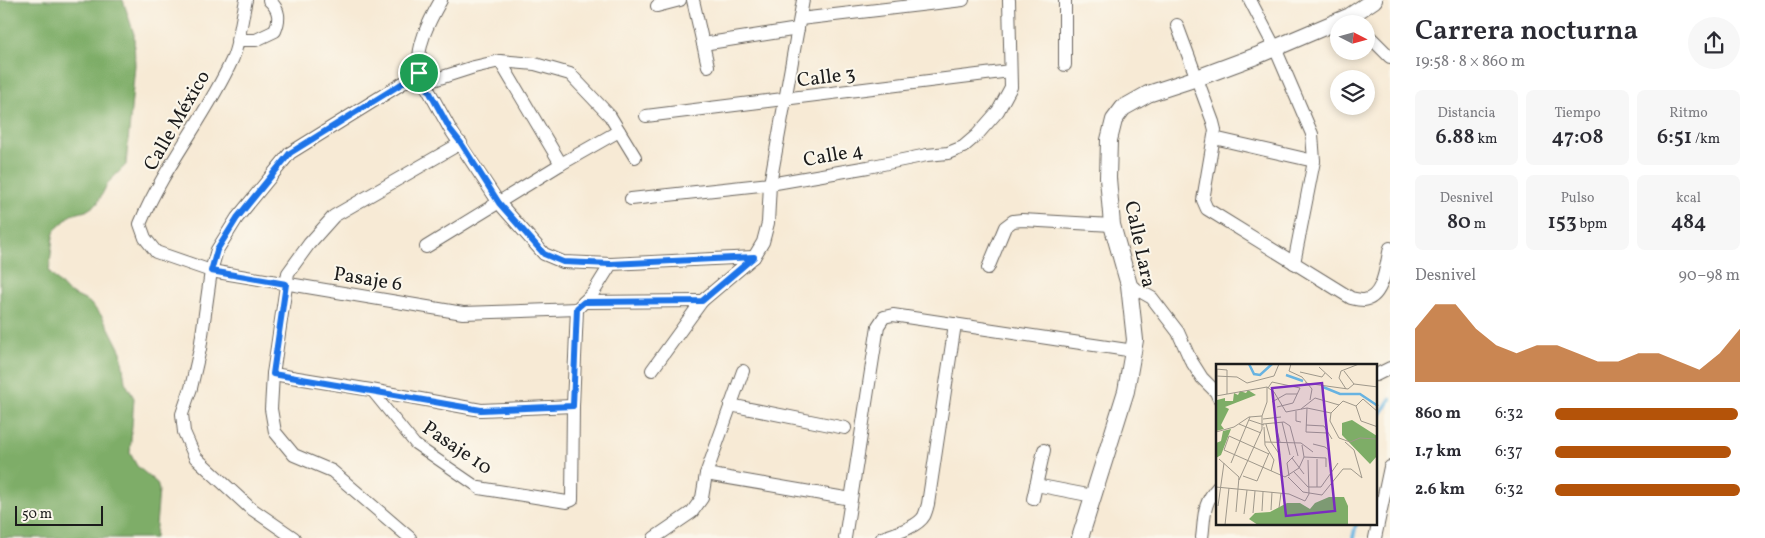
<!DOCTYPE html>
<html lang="es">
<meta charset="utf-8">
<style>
body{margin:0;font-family:Vollkorn,serif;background:#f7f7f7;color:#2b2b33;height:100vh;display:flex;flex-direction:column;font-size:19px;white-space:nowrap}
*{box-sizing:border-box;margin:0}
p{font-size:16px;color:#7c7c81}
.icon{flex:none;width:28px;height:28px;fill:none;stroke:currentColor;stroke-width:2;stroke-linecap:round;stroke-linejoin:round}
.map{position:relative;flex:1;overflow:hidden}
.side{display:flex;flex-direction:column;background:#fff;width:375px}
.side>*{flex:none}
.needle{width:32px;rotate:96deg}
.fabs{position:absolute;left:1330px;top:15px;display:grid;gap:10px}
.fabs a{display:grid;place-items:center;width:45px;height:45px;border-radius:50%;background:#fff;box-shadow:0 2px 8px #0003;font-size:25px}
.scale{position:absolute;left:15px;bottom:12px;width:88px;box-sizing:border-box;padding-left:5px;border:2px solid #1c1c1c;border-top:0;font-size:14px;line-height:18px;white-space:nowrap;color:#1c1c1c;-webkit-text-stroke:4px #fbf7ec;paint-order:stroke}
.pin{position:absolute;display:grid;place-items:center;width:42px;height:42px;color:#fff;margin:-21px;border:2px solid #fff;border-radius:50%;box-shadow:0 1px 5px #0007}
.round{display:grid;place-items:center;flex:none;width:52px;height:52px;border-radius:26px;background:#f7f7f7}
.head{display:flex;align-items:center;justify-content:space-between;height:85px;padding:0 25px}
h1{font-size:28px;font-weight:600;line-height:38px}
.figures{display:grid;grid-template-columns:repeat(3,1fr);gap:8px;height:85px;padding:5px 25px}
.figures div{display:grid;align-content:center;border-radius:8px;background:#f7f7f7;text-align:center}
.figures b{font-size:21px;font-weight:600}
.figures small{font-size:14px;font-weight:400}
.figures p{font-size:14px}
.chart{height:140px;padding:10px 25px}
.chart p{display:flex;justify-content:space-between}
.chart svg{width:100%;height:90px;margin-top:5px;fill:#b45309;opacity:.7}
ul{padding:0 25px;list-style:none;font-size:16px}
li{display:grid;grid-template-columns:80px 60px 1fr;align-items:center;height:38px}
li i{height:12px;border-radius:6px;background:#b45309}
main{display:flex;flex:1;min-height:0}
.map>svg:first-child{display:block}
.forest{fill:#7ead67;stroke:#4d6442}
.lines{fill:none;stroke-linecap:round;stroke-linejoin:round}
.stream{stroke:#68b3e1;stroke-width:4}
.pedestrian-casing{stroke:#69645d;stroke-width:12}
.minor-casing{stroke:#69645d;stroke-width:14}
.tertiary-casing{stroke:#69645d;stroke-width:18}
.pedestrian{stroke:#fff;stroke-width:10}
.minor{stroke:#fff;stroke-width:12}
.tertiary{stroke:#fff;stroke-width:16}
.route-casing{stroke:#fff;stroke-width:10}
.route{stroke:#1a73e8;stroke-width:6}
.labels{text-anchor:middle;stroke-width:4;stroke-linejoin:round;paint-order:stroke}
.street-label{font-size:20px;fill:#1c1c1c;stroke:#fbf7ec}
.inset-river{fill:none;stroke:#68b3e1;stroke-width:2.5}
.inset-road{fill:none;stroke:#9f988b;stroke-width:1}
.view{fill:#7b2cbf;fill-opacity:0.15;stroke:#7b2cbf;stroke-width:2.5}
.inset-edge{fill:none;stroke:#1c1c1c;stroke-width:2.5}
</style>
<main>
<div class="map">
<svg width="1390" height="538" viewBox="0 0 1390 538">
<rect width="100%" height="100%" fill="#fbf7ec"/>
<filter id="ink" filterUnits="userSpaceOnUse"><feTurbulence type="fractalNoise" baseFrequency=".02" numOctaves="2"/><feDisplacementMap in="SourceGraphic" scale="10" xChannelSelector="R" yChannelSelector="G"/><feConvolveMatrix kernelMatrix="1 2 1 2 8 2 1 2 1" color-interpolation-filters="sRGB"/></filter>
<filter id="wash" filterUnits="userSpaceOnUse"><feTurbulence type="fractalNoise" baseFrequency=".0096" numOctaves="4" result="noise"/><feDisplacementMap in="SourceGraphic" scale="20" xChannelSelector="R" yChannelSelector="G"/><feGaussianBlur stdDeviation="1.12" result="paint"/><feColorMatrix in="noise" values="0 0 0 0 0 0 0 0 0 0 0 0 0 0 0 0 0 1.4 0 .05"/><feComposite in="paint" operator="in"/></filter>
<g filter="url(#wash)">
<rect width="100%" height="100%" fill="#f7ead5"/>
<polygon class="forest" points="0,0 123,0 134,34 135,65 126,165 108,183 97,204 86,211 71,215 55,230 53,237 49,272 68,292 89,302 102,316 109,328 121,352 125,382 134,398 130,453 137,466 157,483 159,490 155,538 0,538"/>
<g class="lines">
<g class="stream">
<polyline points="1376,422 1390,399"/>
<polyline points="1353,538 1356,524"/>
</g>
</g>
</g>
<g filter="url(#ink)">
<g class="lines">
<g class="pedestrian-casing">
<polyline id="pedestrian" points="371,390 415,444 479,488"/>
</g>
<g class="minor-casing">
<g id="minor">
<path d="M 246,0 C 242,17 239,45 232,60 C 206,117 164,166 140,224 L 145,238 L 156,252 L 211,271 L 463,313 L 577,309"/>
<path d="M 441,0 C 428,23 416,46 419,73 L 450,129 L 499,203 L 544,254 L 563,262 L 611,264"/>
<polyline points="693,0 708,66"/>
<polyline points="1065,0 1065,65"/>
<polyline points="1250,0 1275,48 1312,134 1314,161 1294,263"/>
<polyline points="657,6 680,0"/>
<polyline points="800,19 963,0"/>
<path d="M 1177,25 L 1213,122 L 1215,130 L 1203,200 L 1207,209 L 1351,298 C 1355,299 1360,300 1364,300 C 1384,298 1386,264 1390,248"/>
<polyline points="1366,33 1390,57"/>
<path d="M 237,40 L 256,40 L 275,31 C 280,19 280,10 269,0"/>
<polyline points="703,44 798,29"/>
<polyline points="500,61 561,164"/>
<polyline points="424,83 474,67 500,61 535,64 570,74 610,116 635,157"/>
<polyline points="646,116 1010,71"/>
<polyline points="1214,138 1314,161"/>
<polyline points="631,199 770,184 868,167 927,155 948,153 963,147 977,135 998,111 1011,87 1009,0"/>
<polyline points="426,247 561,164 619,131"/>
<polyline points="988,268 1005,227 1013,221 1022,220 1112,225"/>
<polyline points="1129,285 1152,298 1178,332 1190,359 1202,378 1216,392 1218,397"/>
<polyline points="584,302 702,301"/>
<polyline points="652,370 702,301 754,257 763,242 768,223 770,184 803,0"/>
<polyline points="273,374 371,390 481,410 573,406"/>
<polyline points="1376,375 1390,368"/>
<polyline points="730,405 845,428"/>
<polyline points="706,474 851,499"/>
<polyline points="1036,485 1093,496"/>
<polyline points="479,488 567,502 572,500 573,406 577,309 593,293 611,264 754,257"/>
<polyline points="1033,499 1044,450"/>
<polyline points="294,538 249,507 195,457 184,432 182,414 191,388 200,349 211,271 217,250 237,218 290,153 419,73"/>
<polyline points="410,538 332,471 294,455 275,432 271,409 273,374 288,273 309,244 334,216 461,143"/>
<polyline points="654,538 692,512 702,498 706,474 743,371"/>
<polyline points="845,538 878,326 884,317 893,315 1134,351"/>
<path d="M 882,538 C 894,534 918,527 924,516 C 926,512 927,508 928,504 L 955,324"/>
<path d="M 1202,538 C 1205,516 1202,504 1218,487"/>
<polyline points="1375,538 1390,467"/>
</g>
</g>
<g class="tertiary-casing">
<polyline id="tertiary" points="1080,538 1126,391 1135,340 1129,285 1112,225 1108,178 1109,140 1114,120 1123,108 1148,94 1197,78 1256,56 1350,16 1374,0"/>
</g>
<use href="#pedestrian" class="pedestrian"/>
<use href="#minor" class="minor"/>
<use href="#tertiary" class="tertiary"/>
</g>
</g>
<g class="lines" filter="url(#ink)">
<g class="route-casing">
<polygon id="route" points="419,73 450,129 461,143 499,203 544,254 563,262 611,264 754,257 702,301 584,302 577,308 573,406 481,410 273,374 286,284 211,271 217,250 237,218 290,153"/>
</g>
<use href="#route" class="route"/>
</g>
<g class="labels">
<g class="street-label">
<text transform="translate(826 76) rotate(-7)" y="7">Calle 3</text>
<text transform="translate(176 120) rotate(-60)" y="7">Calle México</text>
<text transform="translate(833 154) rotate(-10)" y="7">Calle 4</text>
<text transform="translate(1141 244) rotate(78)" y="7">Calle Lara</text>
<text transform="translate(368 278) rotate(9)" y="7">Pasaje 6</text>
<text transform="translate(458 447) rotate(34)" y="7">Pasaje 10</text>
</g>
</g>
<g transform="translate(1216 364)">
<rect width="161" height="161" fill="#f7ead5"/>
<path d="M 32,26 L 40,31 L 9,43 L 13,45 L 5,61 L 8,65 L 0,67 L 1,36 L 9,34 L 9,37 L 17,37 L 18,29 L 22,31 L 24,27 L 30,29 ZM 136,56 L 161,72 L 161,92 L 154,100 L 126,71 L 126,59 ZM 15,65 L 5,91 L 0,94 L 0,100 L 0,79 L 5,77 L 7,67 ZM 113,133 L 128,133 L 132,142 L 132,161 L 42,161 L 33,155 L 39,149 L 54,148 L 71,139 L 84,139 L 94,145 L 99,139 Z" fill="#7ead67"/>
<path class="inset-river" d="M 33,0 L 38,10 L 44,11 L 56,0M 70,11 L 87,17M 107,23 L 124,30 L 144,30 L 162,42"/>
<path class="inset-road" d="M 75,0 L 73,7 L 86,13 L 96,25 L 94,36M 103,3 L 116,15M 0,5 L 11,6 L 11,30M 128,7 L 138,20M 84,8 L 106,13 L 109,9M 0,12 L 21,13 L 31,19M 31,19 L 58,12 L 63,0M 89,19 L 132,25 L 138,20 L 162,23M 52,24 L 56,18 L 84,24 L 77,39 L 61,43M 130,25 L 123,14 L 125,7 L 143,0M 0,32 L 51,23 L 58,28 L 70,48 L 91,44 L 115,49M 1,32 L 1,5M 56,38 L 70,30 L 81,30M 140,42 L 145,57 L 162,63M 91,44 L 90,68 L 112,69M 85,45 L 99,34 L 123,41M 80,47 L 80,57 L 85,58M 115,49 L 114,57 L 123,74 L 134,78 L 144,74 L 160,75M 115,49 L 127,37 L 140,42 L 147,35 L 162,48M 46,52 L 51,38 L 51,23M 47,55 L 65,53M 33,56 L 48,61M 66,58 L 74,91M 59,59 L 64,78M 23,60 L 45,69M 47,60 L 68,58 L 74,62 L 82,92M 50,60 L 55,78 L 64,91M 90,61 L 108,62 L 116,75M 48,63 L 49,81 L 58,96 L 55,107M 0,68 L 18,63 L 33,53 L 46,52M 49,78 L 85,79 L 97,88M 129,78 L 138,86 L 146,114M 97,80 L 109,83 L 114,87M 86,81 L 88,93 L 110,94 L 110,103M 53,90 L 13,72 L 8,86 L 69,113 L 83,104 L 88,93M 76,94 L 88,110M 3,95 L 23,113 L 20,148M 15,99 L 34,53M 78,108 L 92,123 L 105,123 L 122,99M 27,112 L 41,117 L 53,89M 73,112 L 71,99 L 78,92M 72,113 L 87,128 L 106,131 L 127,105 L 135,105 L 146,114M 23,116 L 46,65 L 46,52M 0,123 L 73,130 L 89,137 L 93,130 L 92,96M 101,123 L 101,95M 2,142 L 8,99M 63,144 L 65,129M 55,146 L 56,128M 46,147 L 47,128M 37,149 L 39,127M 28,150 L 31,126M 9,161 L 13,124"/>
<path class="view" d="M 106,19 L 119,147 L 70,152 L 56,24 Z"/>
<rect width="161" height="161" class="inset-edge"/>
</g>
</svg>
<div class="fabs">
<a><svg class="needle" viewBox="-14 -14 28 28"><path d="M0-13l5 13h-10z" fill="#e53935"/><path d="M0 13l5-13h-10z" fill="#7c7c81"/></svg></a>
<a><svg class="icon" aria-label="layers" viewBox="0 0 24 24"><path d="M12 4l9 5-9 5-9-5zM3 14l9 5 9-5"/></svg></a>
</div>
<div class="scale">50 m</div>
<div class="pin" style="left:419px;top:73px;background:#1e9e55"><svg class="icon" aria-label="arrive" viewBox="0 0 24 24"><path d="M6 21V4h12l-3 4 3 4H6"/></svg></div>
</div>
<section class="side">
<div class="head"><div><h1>Carrera nocturna</h1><p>19:58 · 8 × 860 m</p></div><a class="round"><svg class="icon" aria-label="share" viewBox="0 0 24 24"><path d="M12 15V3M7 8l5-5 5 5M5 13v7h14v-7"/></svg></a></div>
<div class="figures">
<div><p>Distancia</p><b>6.88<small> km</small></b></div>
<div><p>Tiempo</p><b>47:08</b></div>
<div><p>Ritmo</p><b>6:51<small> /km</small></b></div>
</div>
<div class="figures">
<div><p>Desnivel</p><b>80<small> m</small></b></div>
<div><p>Pulso</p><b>153<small> bpm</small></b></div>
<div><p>kcal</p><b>484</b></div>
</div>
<div class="chart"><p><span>Desnivel</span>90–98 m</p>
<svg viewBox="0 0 160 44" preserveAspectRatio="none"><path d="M0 44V18L10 6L20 6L30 18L40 26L50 30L60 26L70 26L80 30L90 34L100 34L110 30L120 30L130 34L140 38L150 30L160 18V44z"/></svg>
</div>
<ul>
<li><b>860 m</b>6:32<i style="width:99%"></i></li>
<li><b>1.7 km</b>6:37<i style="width:95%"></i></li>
<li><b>2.6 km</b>6:32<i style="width:100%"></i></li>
</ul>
</section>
</main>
